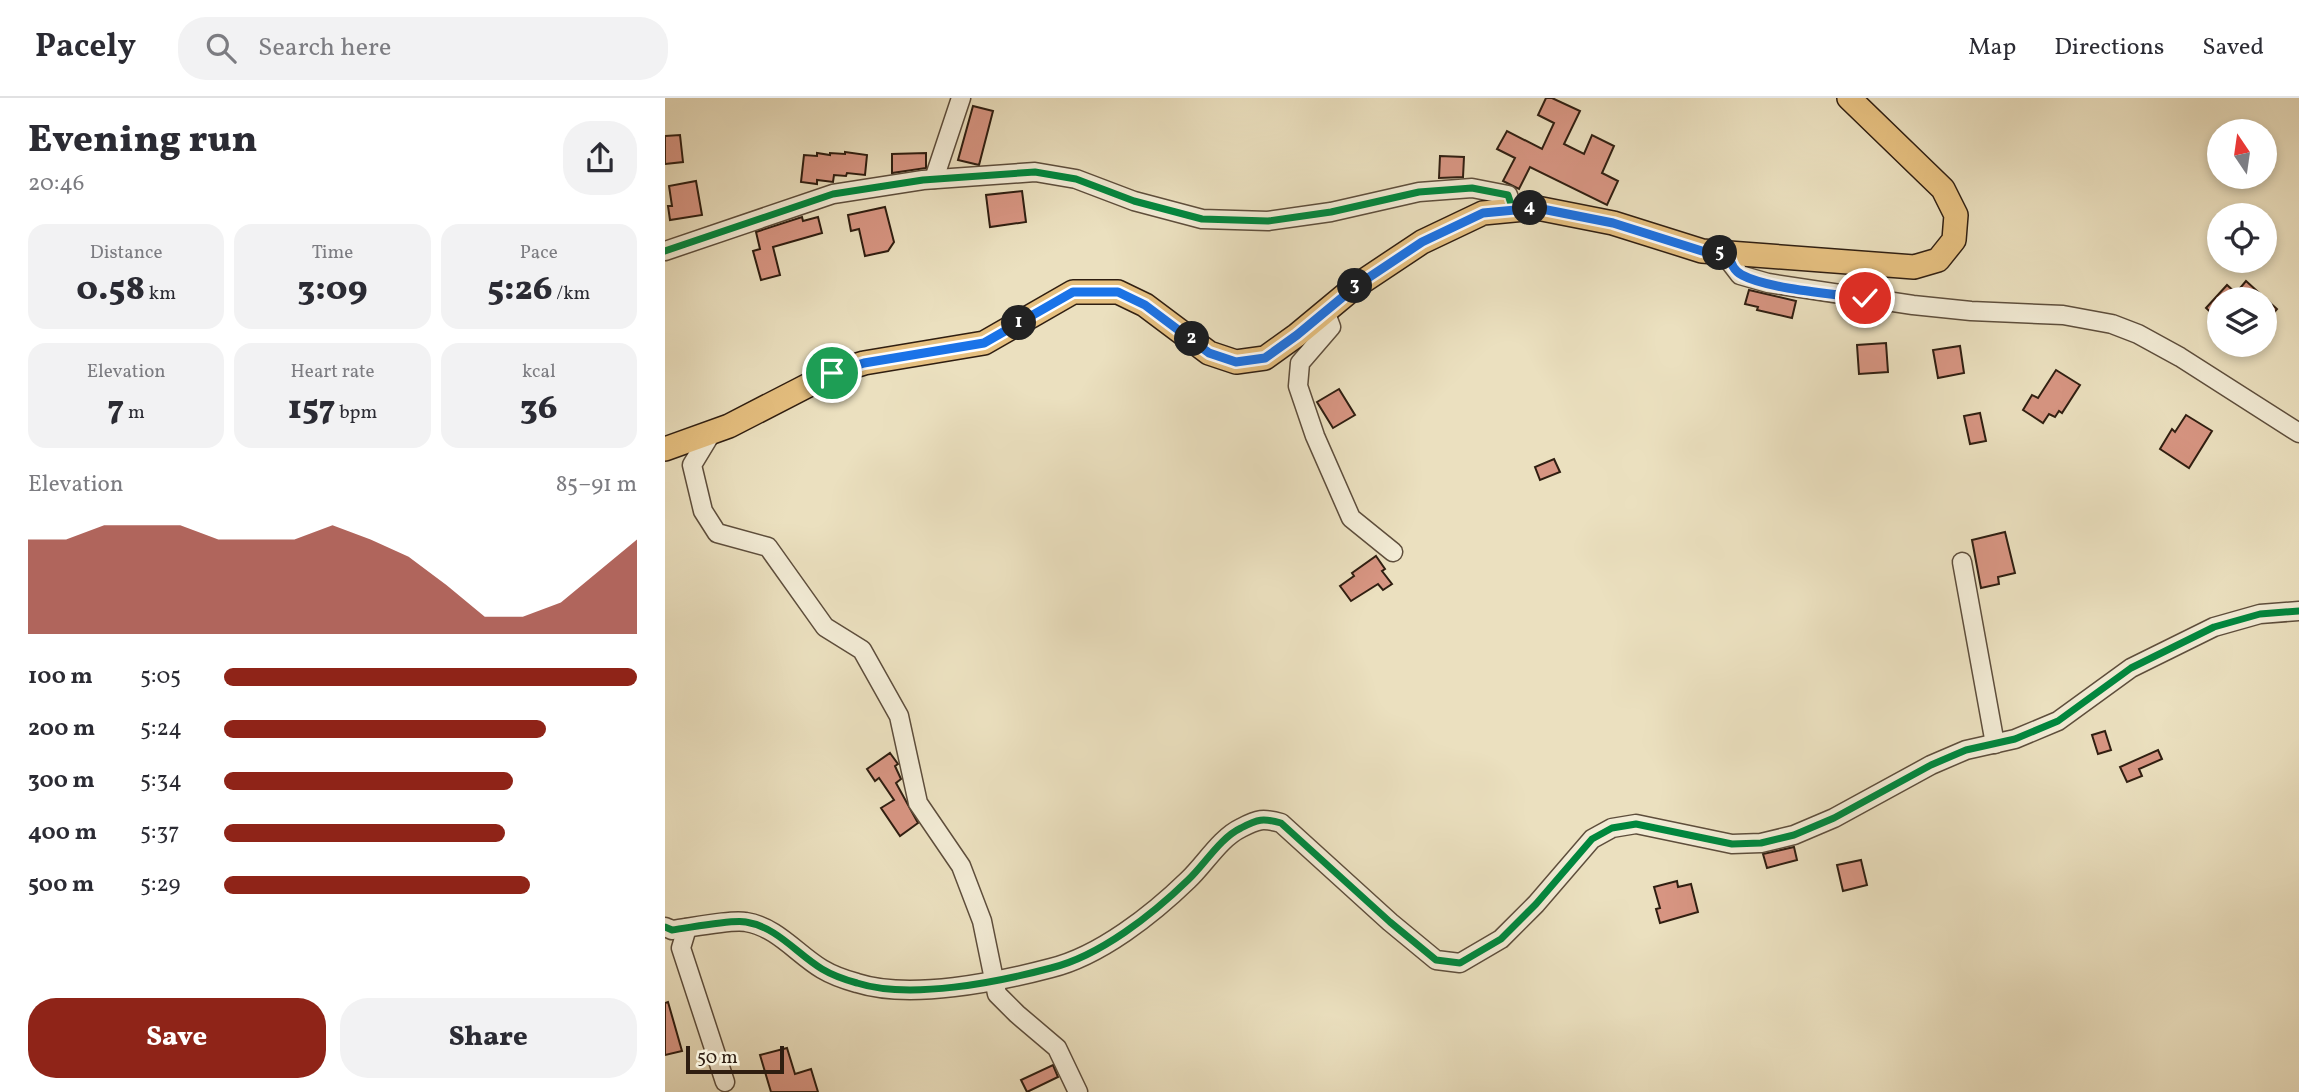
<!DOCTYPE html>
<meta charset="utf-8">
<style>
body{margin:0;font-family:Vollkorn,serif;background:#f2f2f3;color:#2b2b33;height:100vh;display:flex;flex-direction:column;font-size:26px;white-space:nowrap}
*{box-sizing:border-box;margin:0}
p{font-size:23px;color:#7c7c81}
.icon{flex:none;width:38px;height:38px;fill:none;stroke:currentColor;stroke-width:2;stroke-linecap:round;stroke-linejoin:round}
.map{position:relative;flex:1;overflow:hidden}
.sheet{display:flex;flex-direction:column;background:#fff;width:665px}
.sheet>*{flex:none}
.needle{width:46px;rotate:347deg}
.buttons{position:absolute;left:1542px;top:21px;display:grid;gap:14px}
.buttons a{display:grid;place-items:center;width:70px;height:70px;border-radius:50%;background:#fff;box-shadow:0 4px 10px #0003;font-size:35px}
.scale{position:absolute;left:21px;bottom:18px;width:98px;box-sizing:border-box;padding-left:7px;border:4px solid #2f1e11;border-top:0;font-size:19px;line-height:24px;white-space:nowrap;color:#2f1e11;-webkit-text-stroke:5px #f2ebd5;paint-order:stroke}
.pin{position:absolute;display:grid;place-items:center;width:60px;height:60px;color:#fff;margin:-30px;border:4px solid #fff;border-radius:50%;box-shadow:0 2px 7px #0007}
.km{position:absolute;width:35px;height:35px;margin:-18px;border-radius:50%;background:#222;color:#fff;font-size:19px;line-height:35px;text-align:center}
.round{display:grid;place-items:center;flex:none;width:74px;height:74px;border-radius:28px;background:#f2f2f3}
.headline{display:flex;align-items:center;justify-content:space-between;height:119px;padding:0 28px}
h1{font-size:38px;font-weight:800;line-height:52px}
.stats{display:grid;grid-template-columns:repeat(3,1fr);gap:10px;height:119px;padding:7px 28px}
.stats div{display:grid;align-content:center;border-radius:18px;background:#f2f2f3;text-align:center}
.stats b{font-size:35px;font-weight:800}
.stats small{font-size:19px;font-weight:400}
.stats p{font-size:19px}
.chart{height:196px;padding:14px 28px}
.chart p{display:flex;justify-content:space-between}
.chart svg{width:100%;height:126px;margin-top:7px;fill:#8f2418;opacity:.7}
.button{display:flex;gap:14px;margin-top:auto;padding:14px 28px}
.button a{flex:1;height:80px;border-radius:28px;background:#8f2418;color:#fff;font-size:28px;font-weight:800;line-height:80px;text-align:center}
.button a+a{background:#f2f2f3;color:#2b2b33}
ul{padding:0 28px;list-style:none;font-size:23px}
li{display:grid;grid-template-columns:112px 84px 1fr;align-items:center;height:52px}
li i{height:18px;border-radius:9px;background:#8f2418}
header{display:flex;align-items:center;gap:42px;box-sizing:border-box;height:98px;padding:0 35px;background:#fff;border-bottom:2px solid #e1e1e2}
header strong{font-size:33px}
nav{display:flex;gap:38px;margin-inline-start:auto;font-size:24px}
.search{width:490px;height:63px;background:#f2f2f3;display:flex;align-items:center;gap:18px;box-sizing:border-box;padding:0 24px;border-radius:28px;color:#7c7c81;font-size:26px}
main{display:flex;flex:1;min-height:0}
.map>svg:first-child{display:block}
.building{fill:#d79582;stroke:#2f1e11;stroke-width:2}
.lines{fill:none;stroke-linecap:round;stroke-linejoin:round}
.minor-casing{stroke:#5e4e3c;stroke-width:21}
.major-casing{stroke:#2f1e11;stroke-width:26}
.minor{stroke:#f2ebd5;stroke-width:18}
.major{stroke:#e6c080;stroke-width:23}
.cycleway-casing{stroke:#f2ebd5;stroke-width:11}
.cycleway{stroke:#00873e;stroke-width:7}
.route-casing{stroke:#fff;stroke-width:14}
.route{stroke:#1a73e8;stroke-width:9}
</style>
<header>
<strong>Pacely</strong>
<div class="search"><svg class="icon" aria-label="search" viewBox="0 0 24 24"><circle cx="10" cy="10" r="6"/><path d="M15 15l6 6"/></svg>Search here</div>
<nav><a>Map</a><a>Directions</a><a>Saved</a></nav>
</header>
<main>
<section class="sheet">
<div class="headline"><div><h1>Evening run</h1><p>20:46</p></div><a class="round"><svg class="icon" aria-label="share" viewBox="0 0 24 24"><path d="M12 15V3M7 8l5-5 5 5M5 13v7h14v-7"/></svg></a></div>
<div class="stats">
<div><p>Distance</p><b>0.58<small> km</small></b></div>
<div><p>Time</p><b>3:09</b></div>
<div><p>Pace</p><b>5:26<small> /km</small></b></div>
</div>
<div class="stats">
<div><p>Elevation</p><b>7<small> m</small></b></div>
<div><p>Heart rate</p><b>157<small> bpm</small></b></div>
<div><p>kcal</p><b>36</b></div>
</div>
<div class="chart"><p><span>Elevation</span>85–91 m</p>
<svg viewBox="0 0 160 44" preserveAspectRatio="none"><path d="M0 44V11L10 11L20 6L30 6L40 6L50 11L60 11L70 11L80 6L90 11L100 17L110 27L120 38L130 38L140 33L150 22L160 11V44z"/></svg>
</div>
<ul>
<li><b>100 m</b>5:05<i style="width:100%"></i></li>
<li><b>200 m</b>5:24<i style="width:78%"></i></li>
<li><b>300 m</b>5:34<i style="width:70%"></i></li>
<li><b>400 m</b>5:37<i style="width:68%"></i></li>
<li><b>500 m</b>5:29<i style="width:74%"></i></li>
</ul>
<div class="button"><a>Save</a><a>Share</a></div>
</section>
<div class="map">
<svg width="1634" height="994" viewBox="0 0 1634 994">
<rect width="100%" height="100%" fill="#ebe0bf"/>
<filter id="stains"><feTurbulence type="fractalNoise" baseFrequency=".00286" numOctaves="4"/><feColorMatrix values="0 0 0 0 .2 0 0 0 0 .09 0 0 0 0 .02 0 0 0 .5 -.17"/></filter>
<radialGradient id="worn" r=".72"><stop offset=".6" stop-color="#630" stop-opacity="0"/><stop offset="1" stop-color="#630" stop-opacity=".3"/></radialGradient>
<g class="building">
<polygon points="881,0 887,0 915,13 899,46 919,56 927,37 949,48 937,75 953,83 942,107 865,69 854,91 838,83 850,60 832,51 842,33 877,51 889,25 873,17"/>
<polygon points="308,8 328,13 314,67 293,62"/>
<polygon points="15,37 18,64 0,66 0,38"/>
<polygon points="180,54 202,57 200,77 182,75 181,78 169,77 168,84 152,82 152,86 136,84 139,57 152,58 152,55 165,57 165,55 180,56"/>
<polygon points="261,55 261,70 227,75 227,56"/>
<polygon points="775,58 799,59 798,79 774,80"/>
<polygon points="31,83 37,117 5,122 3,108 7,108 4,88"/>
<polygon points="357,93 361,124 325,129 321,97"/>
<polygon points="220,109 229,144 223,153 200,158 194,131 186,133 183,117"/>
<polygon points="137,119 138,123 153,119 157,135 108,149 115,177 96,182 88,153 95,151 91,134"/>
<polygon points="1581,183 1612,211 1600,225 1600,201 1554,201 1554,222 1541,210 1562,187 1571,195"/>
<polygon points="1084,192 1131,203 1127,220 1092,212 1093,209 1080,206"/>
<polygon points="1221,245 1223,274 1194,276 1192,247"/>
<polygon points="1295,248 1299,275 1273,280 1268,252"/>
<polygon points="1391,272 1415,287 1397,315 1394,313 1390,319 1384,316 1378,325 1358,312 1367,297 1373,300"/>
<polygon points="674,291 690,317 668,330 652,304"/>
<polygon points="1315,315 1321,343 1305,346 1299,318"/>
<polygon points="1521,317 1547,333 1524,370 1495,351 1507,331 1510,334"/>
<polygon points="889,361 895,374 875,382 870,369"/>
<polygon points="1340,434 1350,475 1333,479 1334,486 1316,490 1307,442"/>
<polygon points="711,458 720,471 717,473 727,486 718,492 713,486 686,503 675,488 689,478 687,475"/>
<polygon points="1440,633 1446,652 1433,656 1427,637"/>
<polygon points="1493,652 1497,661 1474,671 1477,678 1462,684 1455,669"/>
<polygon points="225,655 233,666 230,668 236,681 231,685 253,725 235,738 216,710 229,702 214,680 210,683 202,671"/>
<polygon points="1129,749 1132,762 1102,770 1098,756"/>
<polygon points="1196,762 1202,787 1178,793 1172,767"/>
<polygon points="1012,783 1013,789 1026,786 1033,814 995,825 991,811 995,810 989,789"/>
<polygon points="3,904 17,953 0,957 0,905"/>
<polygon points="122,950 130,976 146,971 153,994 106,994 95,957"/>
<polygon points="388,967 393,979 362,994 356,982"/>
</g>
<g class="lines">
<g class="minor-casing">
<g id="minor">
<polyline points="269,81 296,0"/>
<polyline points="0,153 168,96 258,82 370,74 411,81 469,103 537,121 603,123 666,114 754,94 807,90 843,97 848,112"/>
<polyline points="1064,156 1065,164 1075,177 1103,185 1248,207 1306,213 1398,217 1447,226 1473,236 1515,259 1634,335"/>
<polyline points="660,213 666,229 635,265 633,288 650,338 686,420 728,454"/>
<polyline points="47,334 27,367 38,413 52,435 103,449 160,529 197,552 234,618 253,705 296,768 317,823 332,896 352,916 392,950 413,994"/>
<polyline points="1297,464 1330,646"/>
<path d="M 0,829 L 7,832 C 24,830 67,821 81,824 C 112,829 132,856 157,871 C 167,877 181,882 192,885 C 245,902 333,884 386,870 C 435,858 488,816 523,782 C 540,766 555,740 576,730 C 593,721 598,720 616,725 L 725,824 L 771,862 L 795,865 L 836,841 L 871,806 L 927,741 L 947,730 L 971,726 L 1067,746 L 1096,745 L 1129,737 L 1169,720 L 1266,667 L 1301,652 L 1350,641 L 1393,623 L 1466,570 L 1549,529 L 1595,516 L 1634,513"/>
<polyline points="22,830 16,850 60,984"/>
</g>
</g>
<g class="major-casing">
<polyline id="major" points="0,351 64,328 167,275 199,265 319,245 408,194 453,194 480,207 544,255 571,264 600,260 632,237 691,188 757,144 818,115 872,110 948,125 1037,153 1249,169 1273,162 1289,142 1291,117 1278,91 1184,0"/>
</g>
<use href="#minor" class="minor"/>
<use href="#major" class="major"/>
<g class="cycleway-casing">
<g id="cycleway">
<polyline points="0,153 168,96 258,82 370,74 411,81 469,103 537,121 603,123 666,114 754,94 807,90 843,97 848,112"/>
<path d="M 0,829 L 7,832 C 24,830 67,821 81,824 C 112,829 132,856 157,871 C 167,877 181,882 192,885 C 245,902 333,884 386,870 C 435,858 488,816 523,782 C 540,766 555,740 576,730 C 593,721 598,720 616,725 L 725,824 L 771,862 L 795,865 L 836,841 L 871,806 L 927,741 L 947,730 L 971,726 L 1067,746 L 1096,745 L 1129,737 L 1169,720 L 1266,667 L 1301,652 L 1350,641 L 1393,623 L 1466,570 L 1549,529 L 1595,516 L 1634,513"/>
</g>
</g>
<use href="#cycleway" class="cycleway"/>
</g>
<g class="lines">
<g class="route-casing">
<path id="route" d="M 167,275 L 199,265 L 319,245 L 408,194 L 453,194 L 480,207 L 544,255 L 571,264 L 600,260 L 632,237 L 691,188 L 757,144 L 818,115 L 872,110 L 948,125 L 1037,153 L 1064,156 C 1065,164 1069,173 1077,177 C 1103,191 1169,196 1200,200"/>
</g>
<use href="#route" class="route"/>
</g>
<rect width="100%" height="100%" filter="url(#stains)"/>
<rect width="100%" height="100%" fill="url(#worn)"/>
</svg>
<div class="buttons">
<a><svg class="needle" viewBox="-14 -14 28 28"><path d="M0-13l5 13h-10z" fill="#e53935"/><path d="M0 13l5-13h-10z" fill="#7c7c81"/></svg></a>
<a><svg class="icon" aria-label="locate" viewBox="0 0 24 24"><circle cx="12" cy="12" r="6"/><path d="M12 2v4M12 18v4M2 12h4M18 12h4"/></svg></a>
<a><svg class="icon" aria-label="layers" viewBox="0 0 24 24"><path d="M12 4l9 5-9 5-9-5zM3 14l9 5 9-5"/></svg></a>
</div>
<div class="scale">50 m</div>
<div class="pin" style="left:167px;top:275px;background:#1e9e55"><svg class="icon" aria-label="arrive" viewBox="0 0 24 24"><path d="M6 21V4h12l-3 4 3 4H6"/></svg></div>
<div class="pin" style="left:1200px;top:200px;background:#d93025"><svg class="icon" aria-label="check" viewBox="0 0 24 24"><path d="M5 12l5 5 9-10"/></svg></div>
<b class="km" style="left:354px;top:225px">1</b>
<b class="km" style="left:527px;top:241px">2</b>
<b class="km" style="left:690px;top:188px">3</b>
<b class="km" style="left:865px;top:110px">4</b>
<b class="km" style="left:1055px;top:155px">5</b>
</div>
</main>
